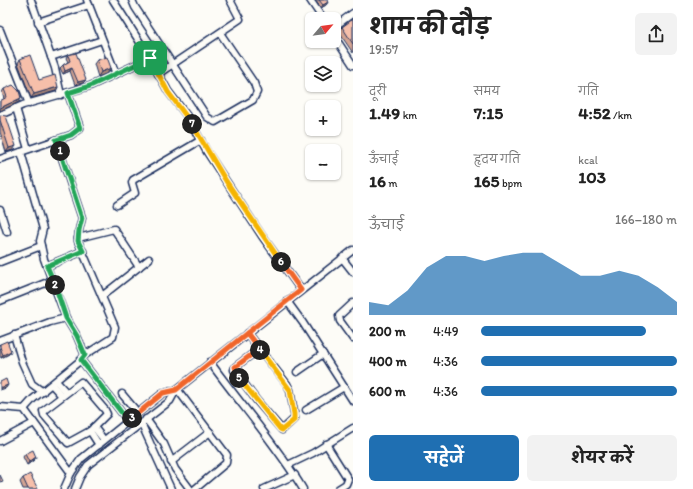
<!DOCTYPE html>
<html lang="hi">
<meta charset="utf-8">
<style>
body{margin:0;font-family:Itim,"Playpen Sans Deva",sans-serif;background:#f2f2f2;color:#222;height:100vh;display:flex;flex-direction:column;font-size:15px;white-space:nowrap}
*{box-sizing:border-box;margin:0}
p{font-size:13px;color:#767676}
.icon{flex:none;width:22px;height:22px;fill:none;stroke:currentColor;stroke-width:2;stroke-linecap:round;stroke-linejoin:round}
.map{position:relative;flex:1;overflow:hidden}
.sheet{display:flex;flex-direction:column;background:#fff;width:340px}
.sheet>*{flex:none}
.needle{width:26px;rotate:61deg}
.tools{position:absolute;left:305px;top:12px;display:grid;gap:8px}
.tools a{display:grid;place-items:center;width:36px;height:36px;border-radius:6px;background:#fff;box-shadow:0 1px 3px #0004;font-size:20px}
.pin{position:absolute;display:grid;place-items:center;width:34px;height:34px;color:#fff;margin:-17px;border-radius:8px;box-shadow:0 2px 6px #0006}
.km{position:absolute;width:20px;height:20px;margin:-10px;border-radius:50%;background:#222;color:#fff;font-size:11px;line-height:20px;text-align:center}
.round{display:grid;place-items:center;flex:none;width:42px;height:42px;border-radius:6px;background:#f2f2f2}
.headline{display:flex;align-items:center;justify-content:space-between;height:68px;padding:0 16px}
h1{font-size:22px;font-weight:700;line-height:30px}
.figures{display:grid;grid-template-columns:repeat(3,1fr);gap:6px;height:68px;padding:4px 16px}
.figures div{display:grid;align-content:center}
.figures b{font-size:17px;font-weight:700}
.figures small{font-size:11px;font-weight:400}
.figures p{font-size:11px}
.chart{height:112px;padding:8px 16px}
.chart p{display:flex;justify-content:space-between}
.chart svg{width:100%;height:72px;margin-top:4px;fill:#1f6fb2;opacity:.7}
.primary-button{display:flex;gap:8px;margin-top:auto;padding:8px 16px}
.primary-button a{flex:1;height:46px;border-radius:6px;background:#1f6fb2;color:#fff;font-size:16px;font-weight:700;line-height:46px;text-align:center}
.primary-button a+a{background:#f2f2f2;color:#222}
ul{padding:0 16px;list-style:none;font-size:13px}
li{display:grid;grid-template-columns:64px 48px 1fr;align-items:center;height:30px}
li i{height:10px;border-radius:5px;background:#1f6fb2}
main{display:flex;flex:1;min-height:0}
.map>svg:first-child{display:block}
.lines{fill:none;stroke-linecap:round;stroke-linejoin:round}
.minor-casing{stroke:#1b2f5e;stroke-width:9}
.minor{stroke:#fdfcf7;stroke-width:6}
.wall{fill:#d4a492;stroke:#1b2f5e}
.shaded-wall{fill:#ac8677;stroke:#1b2f5e}
.building{fill:#f6bfaa;stroke:#1b2f5e}
.split-1-casing{stroke:#fff;stroke-width:8}
.split-2-casing{stroke:#fff;stroke-width:8}
.split-3-casing{stroke:#fff;stroke-width:8}
.split-4-casing{stroke:#fff;stroke-width:8}
.split-5-casing{stroke:#fff;stroke-width:8}
.split-6-casing{stroke:#fff;stroke-width:8}
.split-7-casing{stroke:#fff;stroke-width:8}
.split-8-casing{stroke:#fff;stroke-width:8}
.split-1{stroke:#22a559;stroke-width:5}
.split-2{stroke:#22a559;stroke-width:5}
.split-3{stroke:#22a559;stroke-width:5}
.split-4{stroke:#f0652b;stroke-width:5}
.split-5{stroke:#f5b400;stroke-width:5}
.split-6{stroke:#f0652b;stroke-width:5}
.split-7{stroke:#f5b400;stroke-width:5}
.split-8{stroke:#f5b400;stroke-width:5}
</style>
<main>
<div class="map">
<svg width="353" height="489" viewBox="0 0 353 489">
<rect width="100%" height="100%" fill="#fdfcf7"/>
<filter id="ink" filterUnits="userSpaceOnUse"><feTurbulence type="fractalNoise" baseFrequency=".025" numOctaves="2"/><feDisplacementMap in="SourceGraphic" scale="8" xChannelSelector="R" yChannelSelector="G"/><feConvolveMatrix kernelMatrix="1 2 1 2 8 2 1 2 1" color-interpolation-filters="sRGB"/></filter>
<g filter="url(#ink)">
<g class="lines">
<g class="minor-casing">
<g id="minor">
<polyline points="31,0 55,68 61,95"/>
<polyline points="87,0 116,74"/>
<polyline points="113,0 150,58"/>
<polyline points="132,0 135,7 207,117 215,122 253,100 257,92 254,83 220,33"/>
<polyline points="310,0 323,19"/>
<polyline points="38,22 89,5"/>
<polyline points="334,27 353,13"/>
<polyline points="0,30 29,104"/>
<polyline points="334,36 353,65"/>
<polyline points="51,57 102,40"/>
<polyline points="158,74 240,19 230,0"/>
<polyline points="16,108 28,149"/>
<polyline points="0,115 23,105 90,86 150,58 168,91 187,116 207,152 262,236 301,290"/>
<polyline points="56,140 82,218 79,230 78,241 115,327 113,337 85,355"/>
<polyline points="21,152 43,229 40,241 44,259 66,318 77,336 85,355 81,360 128,421"/>
<polyline points="0,159 71,135 80,128 68,93"/>
<polyline points="117,205 135,193 132,183 133,180 201,140"/>
<polyline points="0,210 7,232"/>
<polyline points="78,238 114,229 139,267"/>
<polyline points="342,258 353,272"/>
<polyline points="0,262 41,246"/>
<polyline points="47,266 83,251"/>
<polyline points="102,296 149,259"/>
<polyline points="0,301 53,280"/>
<polyline points="287,301 303,323 353,401"/>
<polyline points="353,303 339,316 340,321 353,339"/>
<polyline points="247,333 287,384 290,390 295,418 282,430 257,401 234,370 235,367 259,349"/>
<polyline points="14,335 22,362 32,384 43,392"/>
<polyline points="0,341 50,322 66,318"/>
<path d="M 210,362 C 241,405 276,444 303,489"/>
<polyline points="297,372 323,354"/>
<polyline points="56,381 66,392"/>
<polygon points="81,382 105,410 107,414 90,431 68,443 44,415 43,411"/>
<polyline points="52,385 62,396"/>
<polyline points="177,389 227,455 226,463 195,489"/>
<polyline points="122,394 138,413"/>
<polyline points="0,407 24,409 71,473"/>
<polyline points="24,409 33,399 81,360"/>
<polyline points="306,410 344,387"/>
<polyline points="146,419 164,444 175,469 190,489"/>
<polyline points="141,423 171,489"/>
<polyline points="94,427 104,440"/>
<polyline points="90,431 99,445"/>
<polyline points="0,441 34,423"/>
<polyline points="326,444 348,479 346,484 338,489"/>
<polyline points="171,462 210,432"/>
<polyline points="288,465 313,453 353,428"/>
<polyline points="64,489 71,473 81,459 163,393 176,390 353,250"/>
<polyline points="75,489 80,477 88,465 170,401 176,390"/>
<polyline points="264,489 295,475"/>
</g>
</g>
<use href="#minor" class="minor"/>
</g>
<g class="wall">
<polygon points="315,0 327,0 328,2 326,5 321,8"/>
<polygon points="353,19 353,53 338,31 342,27"/>
<polygon points="68,55 83,83 75,85 70,71 63,74 60,68 63,65 68,62 66,58"/>
<polygon points="20,59 39,80 58,87 56,91 31,98 18,63"/>
<polygon points="97,60 108,73 98,77 94,64"/>
<polygon points="4,89 21,98 19,102 0,111 0,101 4,99 2,92"/>
<polygon points="0,115 13,150 6,152 0,132"/>
<polygon points="0,344 11,351 9,354 1,358 0,356"/>
<polygon points="25,454 36,457 34,460 27,465 23,457"/>
<polygon points="23,478 38,489 23,489 20,482"/>
</g>
<g class="shaded-wall">
<polygon points="328,2 326,5 321,8 323,5"/>
<polygon points="72,68 70,71 63,74 65,71"/>
<polygon points="111,68 108,73 98,77 101,72"/>
<polygon points="86,80 83,83 75,85 78,82"/>
<polygon points="58,87 56,91 31,98 34,94"/>
<polygon points="21,98 19,102 0,111 0,108"/>
<polygon points="16,146 13,150 6,152 9,148"/>
<polygon points="11,351 9,354 1,358 3,355"/>
<polygon points="8,385 6,388 0,390 0,388"/>
<polygon points="36,457 34,460 27,465 29,462"/>
</g>
<g class="building">
<polygon points="319,0 327,0 328,2 323,5"/>
<polygon points="353,19 353,44 342,27"/>
<polygon points="76,53 86,80 78,82 72,68 65,71 63,65 70,61 68,55"/>
<polygon points="30,55 39,80 55,75 58,87 34,94 20,59"/>
<polygon points="107,57 111,68 101,72 97,60"/>
<polygon points="13,85 19,91 21,98 0,108 0,101 7,97 4,89"/>
<polygon points="0,115 6,116 16,146 9,148 0,120"/>
<polygon points="7,341 11,351 3,355 0,347 0,344"/>
<polygon points="6,379 8,385 0,388 0,382"/>
<polygon points="33,450 36,457 29,462 25,454"/>
<polygon points="30,474 38,489 28,489 23,478"/>
<polygon points="0,475 3,481 0,482"/>
</g>
</g>
<g class="lines" filter="url(#ink)">
<g class="split-1-casing">
<polyline id="split-1" points="60,151 56,140 71,135 80,128 68,93 90,86 150,58"/>
</g>
<g class="split-2-casing">
<polyline id="split-2" points="55,285 47,266 83,251 78,241 79,230 82,218 60,151"/>
</g>
<g class="split-3-casing">
<polyline id="split-3" points="55,285 66,318 77,336 85,355 81,360 128,421 132,418"/>
</g>
<g class="split-4-casing">
<polyline id="split-4" points="132,418 163,393 176,390 247,333 260,350"/>
</g>
<g class="split-5-casing">
<polyline id="split-5" points="239,378 280,429 282,430 294,420 294,414 290,390 260,350"/>
</g>
<g class="split-6-casing">
<polyline id="split-6" points="239,378 235,367 259,349 247,333 301,290 281,262"/>
</g>
<g class="split-7-casing">
<polyline id="split-7" points="192,124 226,181 281,262"/>
</g>
<g class="split-8-casing">
<polyline id="split-8" points="150,58 168,92 192,124"/>
</g>
<use href="#split-1" class="split-1"/>
<use href="#split-2" class="split-2"/>
<use href="#split-3" class="split-3"/>
<use href="#split-4" class="split-4"/>
<use href="#split-5" class="split-5"/>
<use href="#split-6" class="split-6"/>
<use href="#split-7" class="split-7"/>
<use href="#split-8" class="split-8"/>
</g>
</svg>
<div class="tools">
<a><svg class="needle" viewBox="-14 -14 28 28"><path d="M0-13l5 13h-10z" fill="#e53935"/><path d="M0 13l5-13h-10z" fill="#767676"/></svg></a>
<a><svg class="icon" aria-label="layers" viewBox="0 0 24 24"><path d="M12 4l9 5-9 5-9-5zM3 14l9 5 9-5"/></svg></a>
<a>+</a>
<a>−</a>
</div>
<div class="pin" style="left:150px;top:58px;background:#1e9e55"><svg class="icon" aria-label="arrive" viewBox="0 0 24 24"><path d="M6 21V4h12l-3 4 3 4H6"/></svg></div>
<b class="km" style="left:60px;top:151px">1</b>
<b class="km" style="left:55px;top:285px">2</b>
<b class="km" style="left:132px;top:418px">3</b>
<b class="km" style="left:260px;top:350px">4</b>
<b class="km" style="left:239px;top:378px">5</b>
<b class="km" style="left:281px;top:262px">6</b>
<b class="km" style="left:192px;top:124px">7</b>
</div>
<section class="sheet">
<div class="headline"><div><h1>शाम की दौड़</h1><p>19:57</p></div><a class="round"><svg class="icon" aria-label="share" viewBox="0 0 24 24"><path d="M12 15V3M7 8l5-5 5 5M5 13v7h14v-7"/></svg></a></div>
<div class="figures">
<div><p>दूरी</p><b>1.49<small> km</small></b></div>
<div><p>समय</p><b>7:15</b></div>
<div><p>गति</p><b>4:52<small> /km</small></b></div>
</div>
<div class="figures">
<div><p>ऊँचाई</p><b>16<small> m</small></b></div>
<div><p>हृदय गति</p><b>165<small> bpm</small></b></div>
<div><p>kcal</p><b>103</b></div>
</div>
<div class="chart"><p><span>ऊँचाई</span>166–180 m</p>
<svg viewBox="0 0 160 44" preserveAspectRatio="none"><path d="M0 44V36L10 38L20 29L30 15L40 8L50 8L60 11L70 8L80 6L90 6L100 13L110 20L120 20L130 17L140 20L150 27L160 36V44z"/></svg>
</div>
<ul>
<li><b>200 m</b>4:49<i style="width:84%"></i></li>
<li><b>400 m</b>4:36<i style="width:100%"></i></li>
<li><b>600 m</b>4:36<i style="width:100%"></i></li>
</ul>
<div class="primary-button"><a>सहेजें</a><a>शेयर करें</a></div>
</section>
</main>
